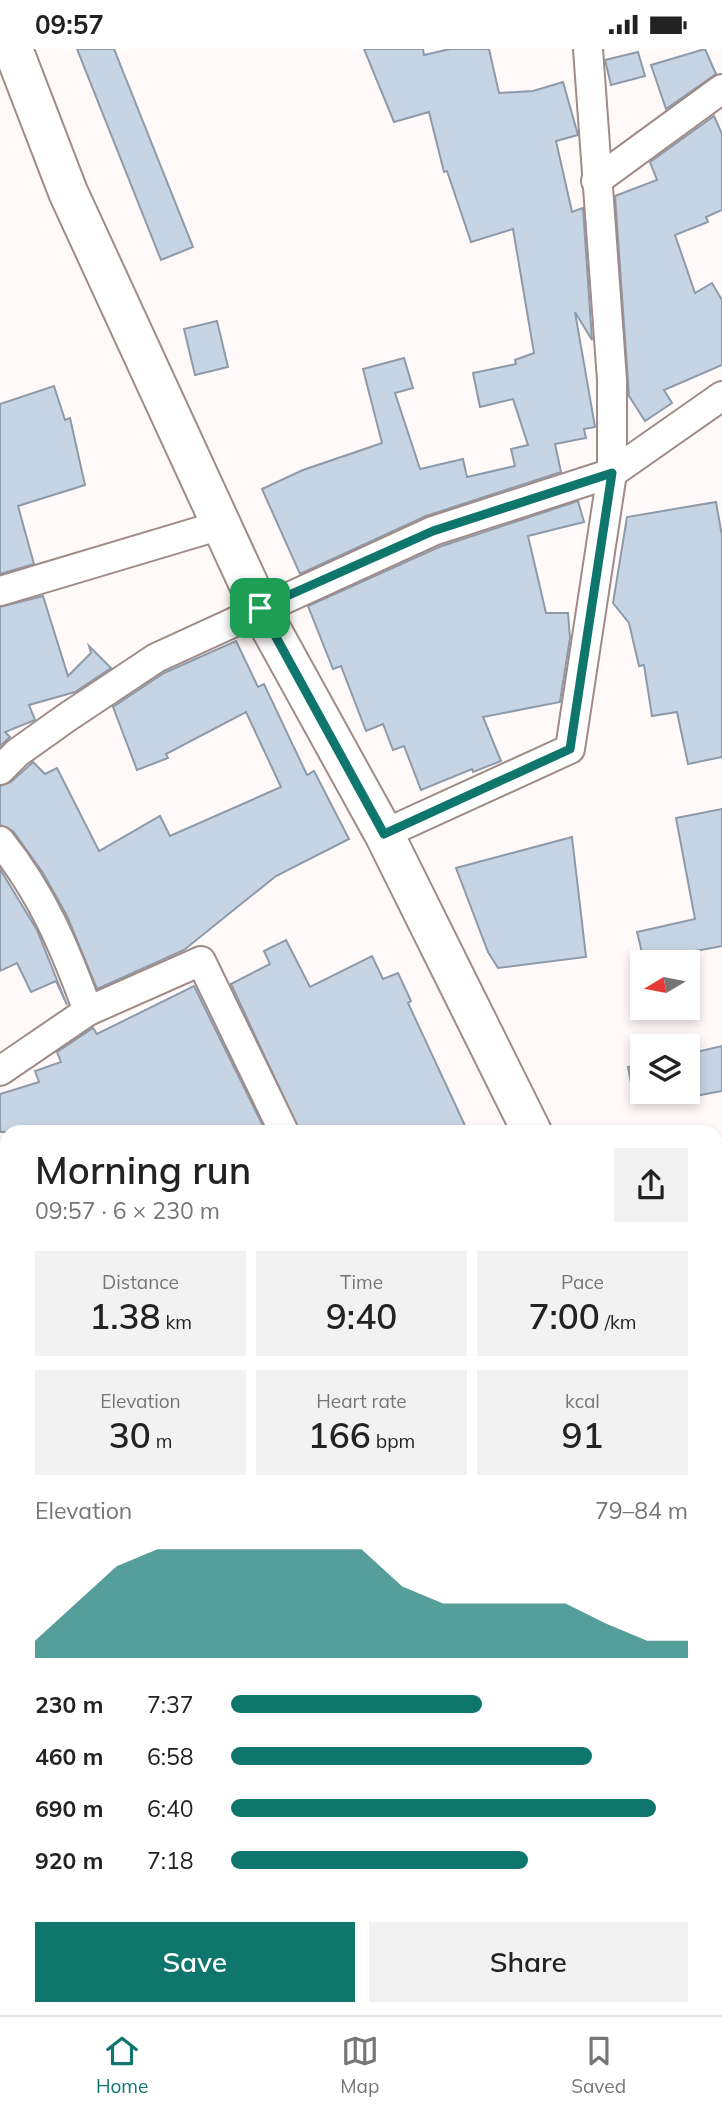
<!DOCTYPE html>
<meta charset="utf-8">
<style>
body{margin:0;font-family:Mulish,sans-serif;background:#f2f2f2;color:#222;height:100vh;display:flex;flex-direction:column;font-size:26px;white-space:nowrap}
*{box-sizing:border-box;margin:0}
p{font-size:23px;color:#767676}
.icon{flex:none;width:38px;height:38px;fill:none;stroke:currentColor;stroke-width:2;stroke-linecap:round;stroke-linejoin:round}
.map{position:relative;flex:1;overflow:hidden}
.drawer{position:absolute;left:0px;top:1076px;width:723px;height:891px;display:flex;flex-direction:column;background:#fff;border-radius:21px 21px 0 0;box-shadow:0 4px 10px #0003}
.drawer>*{flex:none}
.needle{width:46px;rotate:260deg}
.controls{position:absolute;left:630px;top:901px;display:grid;gap:14px}
.controls a{display:grid;place-items:center;width:70px;height:70px;border-radius:0px;background:#fff;box-shadow:0 4px 10px #0003;font-size:35px}
.pin{position:absolute;display:grid;place-items:center;width:60px;height:60px;color:#fff;margin:-30px;border-radius:14px;box-shadow:0 4px 10px #0006}
.round{display:grid;place-items:center;flex:none;width:74px;height:74px;border-radius:0px;background:#f2f2f2}
.headline{display:flex;align-items:center;justify-content:space-between;height:119px;padding:0 35px}
h1{font-size:38px;font-weight:600;line-height:52px}
.stats{display:grid;grid-template-columns:repeat(3,1fr);gap:10px;height:119px;padding:7px 35px}
.stats div{display:grid;align-content:center;border-radius:0px;background:#f2f2f2;text-align:center}
.stats b{font-size:35px;font-weight:600}
.stats small{font-size:19px;font-weight:400}
.stats p{font-size:19px}
.chart{height:196px;padding:14px 35px}
.chart p{display:flex;justify-content:space-between}
.chart svg{width:100%;height:126px;margin-top:7px;fill:#0f766e;opacity:.7}
.action{display:flex;gap:14px;margin-top:auto;padding:14px 35px}
.action a{flex:1;height:80px;border-radius:0px;background:#0f766e;color:#fff;font-size:28px;font-weight:600;line-height:80px;text-align:center}
.action a+a{background:#f2f2f2;color:#222}
ul{padding:0 35px;list-style:none;font-size:23px}
li{display:grid;grid-template-columns:112px 84px 1fr;align-items:center;height:52px}
li i{height:18px;border-radius:9px;background:#0f766e}
.status{display:flex;justify-content:space-between;align-items:center;height:49px;padding:0 35px;background:#fff;direction:ltr}
.status svg{height:19px;fill:currentColor}
.tabs{display:flex;justify-content:space-around;align-items:center;height:98px;border-top:2px solid #e0e0e0;background:#fff;font-size:19px;color:#767676}
.tabs a{display:grid;justify-items:center;gap:4px}
.tabs .selected{color:#0f766e}
.map>svg:first-child{display:block}
.lines{fill:none;stroke-linecap:round;stroke-linejoin:round}
.stream{stroke:#de8b76;stroke-width:10}
.building{fill:#c7d4e4;stroke:#8d9aa9;stroke-width:2}
.street-casing{stroke:#a08b86;stroke-width:32}
.secondary-casing{stroke:#a08b86;stroke-width:42}
.street{stroke:#fff;stroke-width:28}
.secondary{stroke:#fff;stroke-width:38}
.route-casing{stroke:#fff;stroke-width:14}
.route{stroke:#0f766e;stroke-width:9}
</style>
<div class="status"><b>09:57</b><svg viewBox="0 0 49 12"><path d="M0 12V9h3v3zM5 12V6h3v6zM10 12V3h3v9zM15 12V0h3v12zM26 1h20v11H26zM47 4h2v5h-2z"/></svg></div>
<div class="map">
<svg width="722" height="1966" viewBox="0 0 722 1966">
<rect width="100%" height="100%" fill="#fffaf9"/>
<g class="lines">
<polyline class="stream" points="0,1449 7,1447"/>
</g>
<g class="building">
<polygon points="77,0 114,0 193,198 161,211"/>
<polygon points="364,0 423,0 424,6 450,0 489,0 499,44 533,42 563,33 578,86 556,92 572,163 583,159 592,291 575,263 595,378 584,380 586,389 555,395 561,423 426,467 300,525 262,440 303,421 382,394 363,320 404,309 413,339 395,344 420,420 463,410 467,428 515,417 511,400 528,396 513,350 480,358 473,324 516,315 515,311 534,304 513,180 471,193 447,122 444,123 429,63 394,73"/>
<polygon points="705,0 716,25 666,60 651,16"/>
<polygon points="638,3 645,27 611,36 605,11"/>
<polygon points="714,67 722,85 722,161 706,168 708,173 675,186 695,244 712,234 722,251 722,316 664,341 672,354 645,372 629,347 615,147 657,131 650,113"/>
<polygon points="217,272 228,318 195,326 184,280"/>
<polygon points="54,337 65,371 70,369 85,436 18,457 34,515 0,525 0,355"/>
<polygon points="578,452 584,473 528,487 546,564 568,564 570,589 560,653 483,668 501,712 473,723 472,720 421,741 404,697 393,701 383,675 366,682 341,617 333,620 308,557 439,498"/>
<polygon points="716,453 722,487 722,708 688,715 677,663 652,667 644,616 639,617 629,574 613,554 627,468"/>
<polygon points="43,547 68,627 91,604 89,597 111,619 75,643 29,656 35,671 5,683 10,688 0,697 0,558"/>
<polygon points="236,592 258,638 264,635 307,726 314,722 349,790 276,827 184,901 97,940 67,867 43,824 13,782 0,776 0,737 11,733 33,713 45,725 57,719 99,802 160,767 170,787 281,738 246,663 166,705 168,709 137,721 113,658 164,624"/>
<polygon points="722,760 722,897 644,912 637,883 695,870 676,769"/>
<polygon points="572,788 586,908 498,919 488,903 456,819"/>
<polygon points="0,820 37,881 67,956 56,932 31,943 17,914 0,922"/>
<polygon points="286,891 310,938 372,907 383,930 398,924 411,952 408,954 468,1083 300,1083 231,935 270,915 264,902"/>
<polygon points="194,937 266,1083 0,1083 0,1045 39,1033 35,1022 61,1013 57,1003 93,979 97,985"/>
<polygon points="722,997 722,1042 695,1047 694,1042 674,1047 673,1043 688,1043 688,1005"/>
<polygon points="642,1015 642,1043 663,1043 634,1049 628,1018"/>
</g>
<g class="lines">
<g class="street-casing">
<g id="street">
<polyline points="596,132 722,40"/>
<polyline points="0,542 221,476"/>
<polyline points="0,721 17,704 66,669 156,609 433,482 612,424 722,347"/>
<polyline points="384,785 570,700 612,424 612,331 588,0"/>
<path d="M 0,792 C 43,846 65,899 88,962"/>
<polyline points="0,1022 88,962 201,912 284,1083"/>
<polyline points="0,1255 7,1253"/>
<polyline points="0,1468 7,1466"/>
<polyline points="716,1469 722,1465"/>
<polyline points="0,1509 7,1529"/>
<polyline points="174,1960 177,1966"/>
<polyline points="357,1966 363,1960"/>
</g>
</g>
<g class="secondary-casing">
<g id="secondary">
<polyline points="13,0 68,143 260,560 384,785 532,1083"/>
<polyline points="716,1432 722,1444"/>
</g>
</g>
<use href="#street" class="street"/>
<use href="#secondary" class="secondary"/>
</g>
<g class="lines">
<g class="route-casing">
<polygon id="route" points="612,424 570,700 384,785 260,559 433,482"/>
</g>
<use href="#route" class="route"/>
</g>
</svg>
<div class="controls">
<a><svg class="needle" viewBox="-14 -14 28 28"><path d="M0-13l5 13h-10z" fill="#e53935"/><path d="M0 13l5-13h-10z" fill="#767676"/></svg></a>
<a><svg class="icon" aria-label="layers" viewBox="0 0 24 24"><path d="M12 4l9 5-9 5-9-5zM3 14l9 5 9-5"/></svg></a>
</div>
<div class="pin" style="left:260px;top:559px;background:#1e9e55"><svg class="icon" aria-label="arrive" viewBox="0 0 24 24"><path d="M6 21V4h12l-3 4 3 4H6"/></svg></div>
<section class="drawer">
<div class="headline"><div><h1>Morning run</h1><p>09:57 · 6 × 230 m</p></div><a class="round"><svg class="icon" aria-label="share" viewBox="0 0 24 24"><path d="M12 15V3M7 8l5-5 5 5M5 13v7h14v-7"/></svg></a></div>
<div class="stats">
<div><p>Distance</p><b>1.38<small> km</small></b></div>
<div><p>Time</p><b>9:40</b></div>
<div><p>Pace</p><b>7:00<small> /km</small></b></div>
</div>
<div class="stats">
<div><p>Elevation</p><b>30<small> m</small></b></div>
<div><p>Heart rate</p><b>166<small> bpm</small></b></div>
<div><p>kcal</p><b>91</b></div>
</div>
<div class="chart"><p><span>Elevation</span>79–84 m</p>
<svg viewBox="0 0 160 44" preserveAspectRatio="none"><path d="M0 44V38L10 25L20 12L30 6L40 6L50 6L60 6L70 6L80 6L90 19L100 25L110 25L120 25L130 25L140 32L150 38L160 38V44z"/></svg>
</div>
<ul>
<li><b>230 m</b>7:37<i style="width:55%"></i></li>
<li><b>460 m</b>6:58<i style="width:79%"></i></li>
<li><b>690 m</b>6:40<i style="width:93%"></i></li>
<li><b>920 m</b>7:18<i style="width:65%"></i></li>
</ul>
<div class="action"><a>Save</a><a>Share</a></div>
</section>
</div>
<nav class="tabs">
<a class="selected"><svg class="icon" aria-label="home" viewBox="0 0 24 24"><path d="M3 11l9-7 9 7M6 9v11h12V9"/></svg>Home</a>
<a><svg class="icon" aria-label="map" viewBox="0 0 24 24"><path d="M3 6l6-2 6 2 6-2v14l-6 2-6-2-6 2zM9 4v14M15 6v14"/></svg>Map</a>
<a><svg class="icon" aria-label="saved" viewBox="0 0 24 24"><path d="M7 4h10v16l-5-4-5 4z"/></svg>Saved</a>
</nav>
